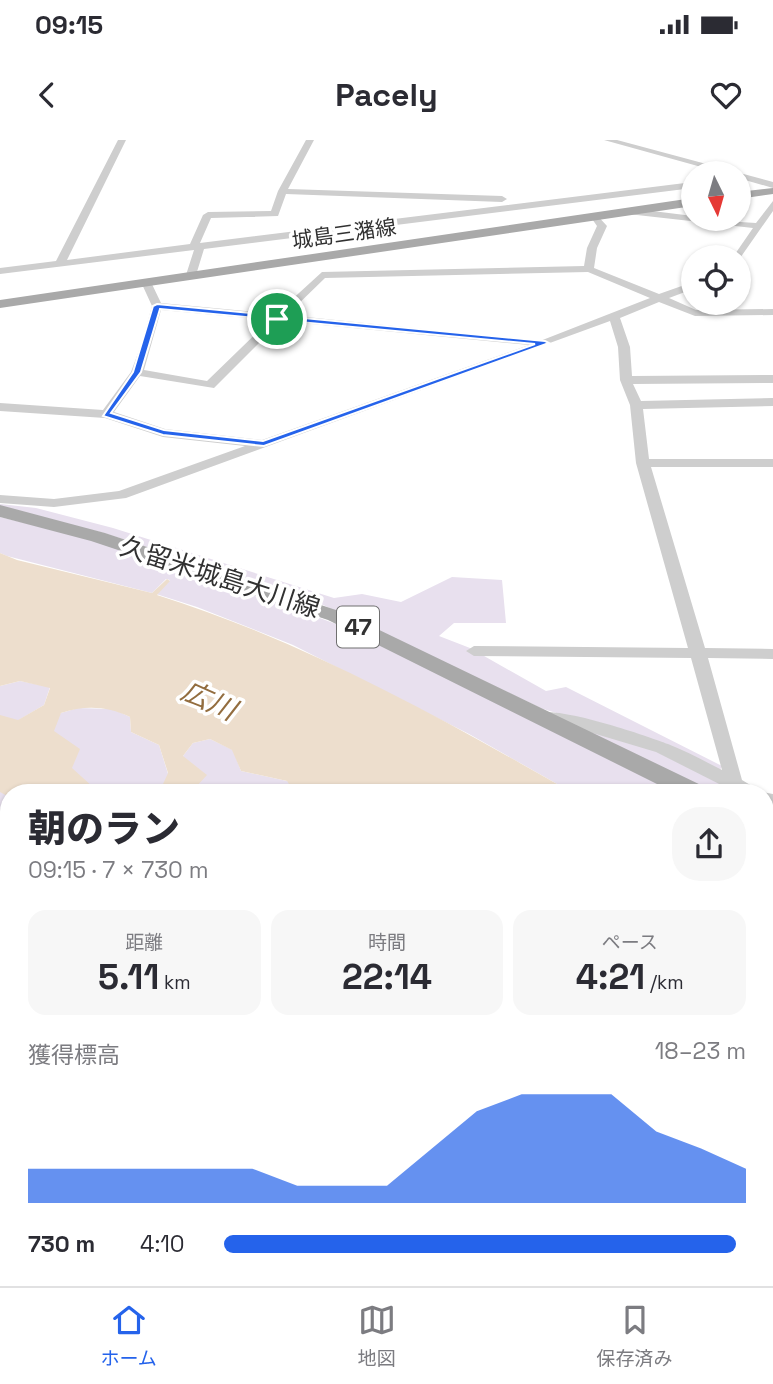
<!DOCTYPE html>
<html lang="ja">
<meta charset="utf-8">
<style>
body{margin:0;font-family:"Space Grotesk","Noto Sans JP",sans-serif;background:#f7f7f7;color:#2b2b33;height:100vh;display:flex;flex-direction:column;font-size:26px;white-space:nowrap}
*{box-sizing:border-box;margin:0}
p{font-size:23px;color:#7c7c81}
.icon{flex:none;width:38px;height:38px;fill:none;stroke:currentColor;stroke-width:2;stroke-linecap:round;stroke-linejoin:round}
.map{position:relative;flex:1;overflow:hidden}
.drawer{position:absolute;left:0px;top:644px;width:774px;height:502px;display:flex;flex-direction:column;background:#fff;border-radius:28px 28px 0 0;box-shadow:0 2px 5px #0004}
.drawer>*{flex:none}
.needle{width:46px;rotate:175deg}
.fabs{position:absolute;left:681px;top:21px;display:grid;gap:14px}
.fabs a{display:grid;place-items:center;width:70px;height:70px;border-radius:50%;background:#fff;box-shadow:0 2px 5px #0004;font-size:35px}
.pin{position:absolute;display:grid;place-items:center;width:60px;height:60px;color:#fff;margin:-30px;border:4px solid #fff;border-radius:50%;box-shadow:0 2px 7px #0007}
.round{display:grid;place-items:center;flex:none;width:74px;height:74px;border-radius:28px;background:#f7f7f7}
.overview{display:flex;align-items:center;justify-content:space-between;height:119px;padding:0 28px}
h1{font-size:38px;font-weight:800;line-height:52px}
.metrics{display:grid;grid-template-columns:repeat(3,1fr);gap:10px;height:119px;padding:7px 28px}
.metrics div{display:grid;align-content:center;border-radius:18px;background:#f7f7f7;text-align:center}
.metrics b{font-size:35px;font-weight:800}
.metrics small{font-size:19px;font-weight:400}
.metrics p{font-size:19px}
.chart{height:196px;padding:14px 28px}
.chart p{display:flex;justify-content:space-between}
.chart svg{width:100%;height:126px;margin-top:7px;fill:#2563eb;opacity:.7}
ul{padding:0 28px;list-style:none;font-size:23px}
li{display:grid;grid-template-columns:112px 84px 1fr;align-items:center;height:52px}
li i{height:18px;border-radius:9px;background:#2563eb}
.status{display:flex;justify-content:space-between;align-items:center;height:49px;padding:0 35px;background:#fff;direction:ltr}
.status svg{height:19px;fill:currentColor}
header{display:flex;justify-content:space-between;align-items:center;height:91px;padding:0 28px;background:#fff;font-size:32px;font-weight:800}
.tab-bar{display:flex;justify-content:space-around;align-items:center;height:98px;border-top:2px solid #e1e1e2;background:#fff;font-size:19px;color:#7c7c81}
.tab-bar a{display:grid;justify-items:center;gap:4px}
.tab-bar .on{color:#2563eb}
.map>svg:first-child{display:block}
.green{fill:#e8e0ee}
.water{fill:#eddecd}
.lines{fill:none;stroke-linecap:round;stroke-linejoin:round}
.minor{fill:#cecece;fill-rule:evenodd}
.major{fill:#a9a9a9;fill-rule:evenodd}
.route{fill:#2563eb;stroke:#fff;stroke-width:2;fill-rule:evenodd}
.labels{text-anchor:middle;stroke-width:7;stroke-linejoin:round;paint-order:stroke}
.far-street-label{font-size:21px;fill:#313131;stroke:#fff}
.shield{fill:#fff;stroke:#6f6f6f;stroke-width:2}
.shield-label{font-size:24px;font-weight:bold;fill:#313131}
.street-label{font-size:26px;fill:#313131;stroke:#fff}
.water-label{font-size:28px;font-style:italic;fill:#936d3f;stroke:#fff}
</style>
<div class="status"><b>09:15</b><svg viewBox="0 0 49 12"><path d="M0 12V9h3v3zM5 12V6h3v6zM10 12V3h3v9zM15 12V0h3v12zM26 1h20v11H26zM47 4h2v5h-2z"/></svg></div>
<header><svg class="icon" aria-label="back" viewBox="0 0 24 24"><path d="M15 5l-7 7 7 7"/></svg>Pacely<svg class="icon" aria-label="heart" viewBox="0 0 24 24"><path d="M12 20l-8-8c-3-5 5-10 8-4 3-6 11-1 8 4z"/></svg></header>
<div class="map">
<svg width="773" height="1146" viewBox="0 0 773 1146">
<rect width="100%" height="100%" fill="#fff"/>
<g class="green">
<polygon points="0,364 36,368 113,388 334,458 362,454 401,462 452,437 502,440 506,483 454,483 439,496 470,508 546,551 566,547 722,626 719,632 667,606 543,569 321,464 104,393 0,368"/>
<polygon points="0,377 74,395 215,439 352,490 677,653 573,653 469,594 293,505 197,467 156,454 170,440 166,439 152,453 7,416 0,413"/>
<polygon points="20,541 50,547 44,565 0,591 0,546"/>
<polygon points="78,568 113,569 130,577 131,592 159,605 174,653 9,653 9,828 0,820 0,775 3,777 0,774 0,606 44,593 61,573"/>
<polygon points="565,581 659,610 746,653 712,653"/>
<polygon points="210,599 233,610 241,631 287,641 308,653 190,653 183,616 193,603"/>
<polygon points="765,697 773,701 773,768 765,763"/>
<polygon points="0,876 9,884 9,987 0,979"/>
<polygon points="158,1138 321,1138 327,1143 324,1146 165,1146"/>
<polygon points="418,1138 531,1138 543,1146 421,1146"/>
</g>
<g class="water">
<path d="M 0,413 L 17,420 L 152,453 L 167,439 L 170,441 L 157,455 C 304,501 439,577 573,653 L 295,653 L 287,641 L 241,631 L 232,610 L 210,599 L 193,603 L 183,616 L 207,635 L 196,647 L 202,653 L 159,653 L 168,633 L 159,605 L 131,592 L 130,577 C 107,566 85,565 61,573 L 54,591 L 80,609 L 72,628 L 93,647 L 83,653 L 9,653 L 9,657 L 0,652 L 0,575 L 18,580 L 44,565 L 50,548 L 20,541 L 0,546 Z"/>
<polygon points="765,763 773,768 773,1146 584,1146 574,1138 765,1138"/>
</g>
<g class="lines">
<g class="minor">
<polygon points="118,0 126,0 67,120 190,104 203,75 208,72 271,71 278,51 306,0 314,0 288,49 502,56 507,59 502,62 286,54 278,76 211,78 200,103 693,42 693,48 204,109 196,135 191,138 186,135 194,110 0,134 0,128 56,121"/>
<polygon points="604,0 617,0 773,42 773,48 738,38 738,33 723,33"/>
<polygon points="773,61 773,71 738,121 738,117 733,117 753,88 628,74 623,71 628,68 693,76 693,79 756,83"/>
<path d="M 595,73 L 607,86 L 597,108 L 594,128 L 659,154 L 693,142 L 693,149 L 669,158 L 696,170 L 773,169 L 773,175 L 695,176 L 659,162 L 620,178 L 630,207 L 632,236 L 773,235 L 773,243 L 633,244 L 641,261 L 773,258 L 773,266 L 643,269 L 649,319 L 773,319 L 773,327 L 651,327 L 705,508 L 773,509 L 773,519 L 708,518 L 742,640 L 762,652 L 773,654 L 773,669 L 765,666 L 765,653 L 737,653 L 656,612 L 559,583 L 534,580 L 531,576 C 544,560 647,596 668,604 C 686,611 704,621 722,630 L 691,518 L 474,516 L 466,511 L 474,506 L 688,508 L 636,323 L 630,265 L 620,240 L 618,207 L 610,181 L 126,358 L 54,367 L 0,363 L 0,355 L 54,359 L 119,351 L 245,306 L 163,297 L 105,278 L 0,271 L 0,263 L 103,270 L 131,232 L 141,205 L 152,166 L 141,142 L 142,140 L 150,140 L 161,163 L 276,174 L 322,132 L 584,126 L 587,108 L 597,86 L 590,76 ZM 588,132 L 650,158 L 540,201 L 287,175 L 325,138 ZM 161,170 L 270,180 L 207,241 L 144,230 ZM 281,181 L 529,205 L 262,300 L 165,289 L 114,272 L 140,236 L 214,248 Z"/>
<polygon points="0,821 9,825 9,847 0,843"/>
<polygon points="0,855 9,858 9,881 0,878"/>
<polygon points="0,988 9,991 9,1020 0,1017"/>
<polygon points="115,1138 146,1138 149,1146 118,1146"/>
<polygon points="331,1138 363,1138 366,1146 334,1146"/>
</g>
<g class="major">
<polygon points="773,48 773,54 738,59 738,52"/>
<polygon points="693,58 693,66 0,168 0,160"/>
<polygon points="0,365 105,393 342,472 705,647 708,653 675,653 328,480 91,401 0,377"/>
<polygon points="765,678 773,680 773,700 765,698"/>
</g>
</g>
<path class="route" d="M 157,164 L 545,201 L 549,203 L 264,306 L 163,295 L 103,276 L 133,232 L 153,166 ZM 160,169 L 535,204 L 263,301 L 164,290 L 111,273 L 141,232 Z"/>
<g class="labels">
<g class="far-street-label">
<text transform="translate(344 94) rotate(-8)" y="7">城島三潴線</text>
</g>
<rect class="shield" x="337" y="466.5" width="42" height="41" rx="5"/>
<g class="shield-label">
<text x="358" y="495">47</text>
</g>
<g class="street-label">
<text transform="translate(220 437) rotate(18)" y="9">久留米城島大川線</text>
</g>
<g class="water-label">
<text transform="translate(209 560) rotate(24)" y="10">広川</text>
</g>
</g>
</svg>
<div class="fabs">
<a><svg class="needle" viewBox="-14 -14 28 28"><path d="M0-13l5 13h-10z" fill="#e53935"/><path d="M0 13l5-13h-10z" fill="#7c7c81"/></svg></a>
<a><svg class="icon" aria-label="locate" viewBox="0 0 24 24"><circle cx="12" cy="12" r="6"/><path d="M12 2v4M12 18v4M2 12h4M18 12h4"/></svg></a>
</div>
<div class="pin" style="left:277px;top:179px;background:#1e9e55"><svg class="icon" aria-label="arrive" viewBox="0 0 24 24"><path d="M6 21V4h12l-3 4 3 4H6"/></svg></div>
<section class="drawer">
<div class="overview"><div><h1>朝のラン</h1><p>09:15 · 7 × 730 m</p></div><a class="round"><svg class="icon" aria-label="share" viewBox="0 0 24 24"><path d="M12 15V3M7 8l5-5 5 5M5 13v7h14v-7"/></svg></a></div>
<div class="metrics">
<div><p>距離</p><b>5.11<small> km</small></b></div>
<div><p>時間</p><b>22:14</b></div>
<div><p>ペース</p><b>4:21<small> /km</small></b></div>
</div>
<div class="chart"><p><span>獲得標高</span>18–23 m</p>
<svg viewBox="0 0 160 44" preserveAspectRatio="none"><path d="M0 44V32L10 32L20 32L30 32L40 32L50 32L60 38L70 38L80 38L90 25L100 12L110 6L120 6L130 6L140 19L150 25L160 32V44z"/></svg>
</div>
<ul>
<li><b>730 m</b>4:10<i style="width:98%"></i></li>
</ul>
</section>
</div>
<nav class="tab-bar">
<a class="on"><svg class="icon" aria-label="home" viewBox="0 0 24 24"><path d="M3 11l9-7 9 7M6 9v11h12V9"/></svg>ホーム</a>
<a><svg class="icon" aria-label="map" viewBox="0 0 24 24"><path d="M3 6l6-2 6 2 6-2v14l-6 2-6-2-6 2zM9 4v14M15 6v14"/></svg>地図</a>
<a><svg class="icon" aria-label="saved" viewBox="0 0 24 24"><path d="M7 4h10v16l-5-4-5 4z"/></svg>保存済み</a>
</nav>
